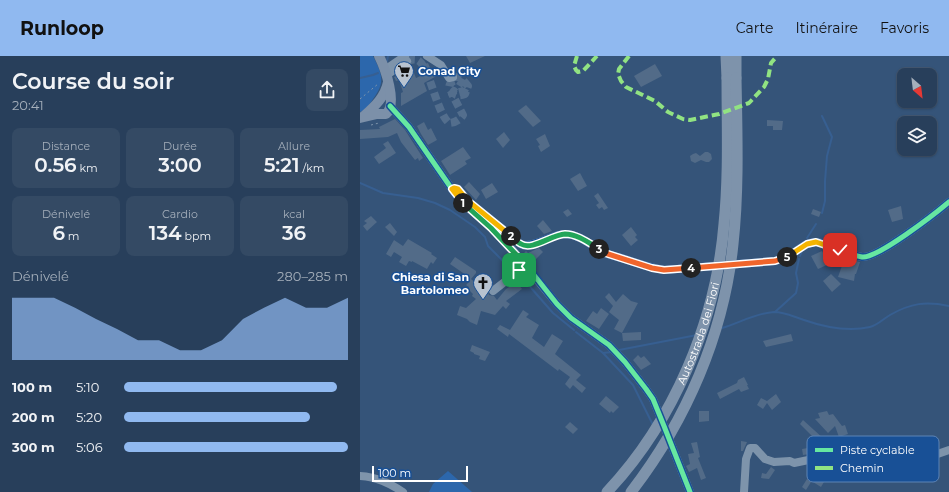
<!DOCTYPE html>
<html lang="fr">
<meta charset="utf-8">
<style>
body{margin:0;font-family:Montserrat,sans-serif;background:#344a64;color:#f1f3f6;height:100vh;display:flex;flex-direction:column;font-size:15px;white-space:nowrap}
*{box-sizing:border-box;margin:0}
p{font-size:13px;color:#a5afbb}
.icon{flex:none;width:22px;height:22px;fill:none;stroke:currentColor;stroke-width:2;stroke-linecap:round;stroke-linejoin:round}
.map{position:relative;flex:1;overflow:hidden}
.sheet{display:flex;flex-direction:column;background:#283f5b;width:360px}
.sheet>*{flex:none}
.needle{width:26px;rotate:152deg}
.tools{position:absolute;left:537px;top:12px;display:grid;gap:8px}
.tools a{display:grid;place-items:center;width:40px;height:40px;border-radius:8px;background:#283f5b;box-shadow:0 1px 3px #0004,0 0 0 1px #445871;font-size:20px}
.scale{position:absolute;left:12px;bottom:10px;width:96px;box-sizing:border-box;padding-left:4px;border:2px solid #fff;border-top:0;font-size:11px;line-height:14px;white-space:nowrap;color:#fff;-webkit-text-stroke:3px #185096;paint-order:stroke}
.pin{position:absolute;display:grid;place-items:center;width:34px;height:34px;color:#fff;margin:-17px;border-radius:8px;box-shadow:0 2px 6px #0006}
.km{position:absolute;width:20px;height:20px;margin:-10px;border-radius:50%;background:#222;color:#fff;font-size:11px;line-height:20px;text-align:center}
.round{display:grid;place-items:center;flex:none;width:42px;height:42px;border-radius:8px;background:#344a64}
.summary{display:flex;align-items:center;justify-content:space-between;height:68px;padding:0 12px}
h1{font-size:22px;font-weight:600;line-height:30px}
.figures{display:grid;grid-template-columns:repeat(3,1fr);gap:6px;height:68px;padding:4px 12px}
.figures div{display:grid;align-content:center;border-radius:8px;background:#344a64;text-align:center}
.figures b{font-size:20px;font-weight:600}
.figures small{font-size:11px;font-weight:400}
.figures p{font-size:11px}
.chart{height:112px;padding:8px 12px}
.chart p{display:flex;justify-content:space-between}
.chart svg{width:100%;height:72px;margin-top:4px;fill:#90b9f0;opacity:.7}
ul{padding:0 12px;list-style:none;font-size:13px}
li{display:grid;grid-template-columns:64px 48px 1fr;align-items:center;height:30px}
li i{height:10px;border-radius:5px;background:#90b9f0}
header{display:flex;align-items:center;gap:24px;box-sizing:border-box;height:56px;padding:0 20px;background:#90b9f0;color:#111}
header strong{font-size:19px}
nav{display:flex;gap:22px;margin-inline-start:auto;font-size:14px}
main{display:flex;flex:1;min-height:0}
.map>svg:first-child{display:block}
.green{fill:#2c67ac}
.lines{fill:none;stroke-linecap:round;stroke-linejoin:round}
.stream{stroke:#375f91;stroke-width:2}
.building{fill:#526b88}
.minor-tunnel{stroke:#536e8d;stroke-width:8;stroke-dasharray:8 4;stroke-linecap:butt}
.path{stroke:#7e94ab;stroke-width:1;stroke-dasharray:2 3;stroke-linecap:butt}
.minor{stroke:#7e94ab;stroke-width:8}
.major{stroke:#7c90a9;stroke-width:10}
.highway{stroke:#7e93ab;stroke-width:11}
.highway-bridge{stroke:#7e93ab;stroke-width:11}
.quiet{stroke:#91e382;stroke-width:4;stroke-dasharray:8 4;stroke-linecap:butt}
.cycleway-casing{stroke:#185096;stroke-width:8}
.cycleway{stroke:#66e7a1;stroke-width:5}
.split-1-casing{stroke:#fff;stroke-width:8}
.split-2-casing{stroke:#fff;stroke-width:8}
.split-3-casing{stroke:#fff;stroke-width:8}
.split-4-casing{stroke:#fff;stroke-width:8}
.split-5-casing{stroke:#fff;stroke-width:8}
.split-6-casing{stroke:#fff;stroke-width:8}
.split-1{stroke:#22a559;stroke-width:5}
.split-2{stroke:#f5b400;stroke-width:5}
.split-3{stroke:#22a559;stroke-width:5}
.split-4{stroke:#f0652b;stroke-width:5}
.split-5{stroke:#f0652b;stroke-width:5}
.split-6{stroke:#f5b400;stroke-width:5}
.labels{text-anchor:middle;stroke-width:3;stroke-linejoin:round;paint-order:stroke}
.poi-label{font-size:11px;font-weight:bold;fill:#fff;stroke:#185096;text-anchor:start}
.street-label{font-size:11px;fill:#fff;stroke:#185096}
.key{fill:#185096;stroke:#5d84b6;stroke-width:1}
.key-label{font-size:11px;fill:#fff}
</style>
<header>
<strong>Runloop</strong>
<nav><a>Carte</a><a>Itinéraire</a><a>Favoris</a></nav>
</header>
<main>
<section class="sheet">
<div class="summary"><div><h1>Course du soir</h1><p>20:41</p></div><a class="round"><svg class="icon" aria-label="share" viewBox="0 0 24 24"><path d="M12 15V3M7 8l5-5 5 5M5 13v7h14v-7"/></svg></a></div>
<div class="figures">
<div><p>Distance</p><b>0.56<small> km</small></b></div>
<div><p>Durée</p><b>3:00</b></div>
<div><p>Allure</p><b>5:21<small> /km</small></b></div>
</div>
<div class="figures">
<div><p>Dénivelé</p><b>6<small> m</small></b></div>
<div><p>Cardio</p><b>134<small> bpm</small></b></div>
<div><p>kcal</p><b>36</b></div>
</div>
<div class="chart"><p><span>Dénivelé</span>280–285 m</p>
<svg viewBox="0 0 160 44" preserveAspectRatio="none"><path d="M0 44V6L10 6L20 6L30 12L40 19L50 25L60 32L70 32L80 38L90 38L100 32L110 19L120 12L130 6L140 12L150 12L160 6V44z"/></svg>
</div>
<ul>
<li><b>100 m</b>5:10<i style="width:95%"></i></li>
<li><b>200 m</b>5:20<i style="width:83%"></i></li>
<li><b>300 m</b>5:06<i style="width:100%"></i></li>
</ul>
</section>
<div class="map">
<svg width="589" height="436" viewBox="0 0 589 436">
<rect width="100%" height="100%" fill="#355479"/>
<g class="green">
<path d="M 0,0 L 13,0 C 22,18 26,26 13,43 C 10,48 6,54 0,56 Z"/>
<polygon points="88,415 112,436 69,436 73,428"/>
</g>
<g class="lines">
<g class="stream">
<polyline points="27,5 28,0"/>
<polyline points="0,22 13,19 18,17"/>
<polyline points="0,127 23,137 58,142 75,147 90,154 115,171 125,181 128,190 154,216"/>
<polyline points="462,157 465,145 465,125 467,100 472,81 462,60"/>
<polyline points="447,182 456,168"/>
<polyline points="440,200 442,195"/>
<polyline points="160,218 172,233 193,257 214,274"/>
<polyline points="415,256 436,237 438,227 436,217 439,203"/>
<path d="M 362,272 C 379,267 396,257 414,256 C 425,256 434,261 444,264 C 464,271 488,276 510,271 C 518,269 523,263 530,259 C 551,247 566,245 589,250"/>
<polyline points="216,276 243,297 273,329 293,369"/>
<polyline points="259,294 337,279"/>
<polyline points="243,297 252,296"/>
</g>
</g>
<g class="building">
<polygon points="106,0 125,0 110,7"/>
<polygon points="68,7 72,16 78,14 80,18 64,27 67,35 41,50 41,37 43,36 39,24 36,25 34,21 52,12 56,22 67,17 64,8"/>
<polygon points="295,8 302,20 281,31 274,20"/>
<polygon points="166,49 181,65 173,71 158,55"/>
<polygon points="35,63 45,74 63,102 59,105 58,102 55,104 41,86 37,77 28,81 0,83 0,74 20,73 19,71"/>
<polygon points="407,64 423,65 422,74 413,74 413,70 407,70"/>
<polygon points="64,66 68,74 71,72 77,84 68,89 61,78 57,70"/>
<polygon points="144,76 150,84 143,92 136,83"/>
<polygon points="185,78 190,90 181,96 178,90 180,89 176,83"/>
<polygon points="28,85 36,97 19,108 14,101 26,92 23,88"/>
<polygon points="103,91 111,102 105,105 107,108 90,119 81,105"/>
<polygon points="345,96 348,96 351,98 352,103 349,106 346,106 341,104 335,107 331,105 330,100 333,98 336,97 340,100"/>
<polygon points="220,117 227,130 218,135 210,123"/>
<polygon points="109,126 120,138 116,144 104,131"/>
<polygon points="132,127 138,136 126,143 121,134"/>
<polygon points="238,137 248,152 244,154 242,151 239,153 236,149 239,147 234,140"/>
<polygon points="541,150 543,163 532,166 528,154"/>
<polygon points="208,153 212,158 207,161 203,156"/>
<polygon points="453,153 461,156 459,161 451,158"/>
<polygon points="11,160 17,166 7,175 3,170 7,167 4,165"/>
<polygon points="183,164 192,175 184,178 177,170"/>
<polygon points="30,167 37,176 34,180 25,171"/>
<polygon points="271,171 277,179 275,181 278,184 271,190 262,179"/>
<polygon points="48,183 72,197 71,198 77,202 73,208 71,206 67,213 52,205 52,206 49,205 46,210 39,206 42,201 34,196 31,201 26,198 34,184 43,190"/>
<polygon points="179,192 183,196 172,207 163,198 166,195 168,197"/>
<polygon points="462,195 469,208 458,213 451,200"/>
<polygon points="148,197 157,208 155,210 145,199"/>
<polygon points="95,201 116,215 116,217 111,223 125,235 127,233 129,239 134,240 137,244 146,233 157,226 162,233 146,245 150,248 146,253 143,250 135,259 121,255 117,269 110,266 107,263 97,259 100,250 106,252 116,243 112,240 113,238 108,233 109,231 106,229 109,226 99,218 106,219 90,208"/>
<polygon points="488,203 500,206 496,218 495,218 494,225 478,221 483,207"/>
<polygon points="471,218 481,228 472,236 463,225"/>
<polygon points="249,237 256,246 263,238 271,245 278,247 262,277 254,273 259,264 249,256 253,250 245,241"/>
<polygon points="241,252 249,258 239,273 226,265 233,255 237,258"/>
<polygon points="163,254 169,258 166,261 179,269 172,282 184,291 192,278 203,285 195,298 221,319 216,324 226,332 222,337 213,329 210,333 205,328 210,321 199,313 198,315 149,278 148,281 137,273 140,269 150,274"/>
<polygon points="281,276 281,284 263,285 262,277"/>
<polygon points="431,278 433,285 406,291 403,285"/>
<polygon points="112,289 130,296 125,305 119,303 120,300 114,298 114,297 110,295"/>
<polygon points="278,299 281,302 284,300 291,308 281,314 273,304"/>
<polygon points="384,321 388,329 387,329 389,333 381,336 379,333 360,343 357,337 377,327 378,324"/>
<polygon points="416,338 421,346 412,354 407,347 403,353 397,349 401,342 407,345"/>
<polygon points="246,340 259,351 253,357 251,355 250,357 239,348"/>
<polygon points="339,355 349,355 349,365 339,366"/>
<polygon points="467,355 469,359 473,358 482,370 485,369 488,378 479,381 475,370 468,377 455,363 460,362 458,357"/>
<polygon points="443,364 475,393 470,400 463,397 466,394 440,368"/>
<polygon points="210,366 218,373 213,378 205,371"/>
<polygon points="381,385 387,386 383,395 381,395"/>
<polygon points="337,386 340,401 338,402 346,422 341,424 337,412 329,416 326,410 330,408 328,398 334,397 331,387"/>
<polygon points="448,392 449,398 443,399 442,393"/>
<polygon points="411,411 415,414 409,423 401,422 402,417 406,418"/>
<polygon points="459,414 468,419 461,431 453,426"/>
<polygon points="447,423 451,426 446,434 442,431"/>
</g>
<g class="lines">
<path class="minor-tunnel" d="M 47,5 C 51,4 55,2 59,5 C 62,7 64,12 66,15 C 73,30 79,58 89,67 C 94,67 100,64 103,59 L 92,38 L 94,35 L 96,37 L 104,35 L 106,31 L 104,28 L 97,24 C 92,25 89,27 89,33 C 94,39 98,41 105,38 L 108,30 C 103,24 100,20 93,21"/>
<g class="path">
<polyline points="0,43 18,28"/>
<polyline points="11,69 19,67"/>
</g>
<g class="minor">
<polyline points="67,0 81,9 89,22 93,21"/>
<polyline points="26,13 45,0"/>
<polyline points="27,19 47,5"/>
<polyline points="30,50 49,71 94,136"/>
<path d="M 92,133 L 94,132 L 98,133 L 108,145 L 162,189 C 178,191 190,178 206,178 C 221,179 232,190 244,197 C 250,199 256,201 262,202 C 276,207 289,211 304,214 L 415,205 C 418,204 423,203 426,201 C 436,197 444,186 456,186 C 467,186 488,199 502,201 C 517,203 576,157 589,146"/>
<polyline points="123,163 147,187 197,248 211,262 249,289 265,306 286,333 293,343 304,370 330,436"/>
<polyline points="133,235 166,209"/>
<path d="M 0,420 C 17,421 29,427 43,436"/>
<polyline points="384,436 386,403 390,392 395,392 405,403 414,406 430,405 434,407 458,402 466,404 472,408 477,410 498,410 514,407 534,411 548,411 563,403 589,394"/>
</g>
<g class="major">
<path d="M 4,60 C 15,50 25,41 28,26"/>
<path d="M 0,62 L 17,58 L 26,58 C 38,48 25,12 19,0"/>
</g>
<g class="highway">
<polyline points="366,0 367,22"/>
<polyline points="376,0 376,22"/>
</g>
<g class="highway-bridge">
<path id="s1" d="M 247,436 C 314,365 356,265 364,168 C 369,119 367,71 367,22"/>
<path d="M 271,436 C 326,365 364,278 373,188 C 379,133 377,77 376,22"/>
</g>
<g class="quiet">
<polyline points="217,0 214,10 216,14 218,16 223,15 237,0"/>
<polyline points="269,0 259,13 258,18 261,25 266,31 295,45 308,56 323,63 330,64 359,58 389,47 404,31 408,23 411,7 417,0"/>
</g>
<g class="cycleway-casing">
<g id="cycleway">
<polyline points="30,50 49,71 96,139"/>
<path d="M 92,133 L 94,132 L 98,133 L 108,145 L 162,189 C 178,191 190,178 206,178 C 221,179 232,190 244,197 C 250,199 256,201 262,202 C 276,207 289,211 304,214 L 415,205 C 418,204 423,203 426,201 C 436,197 444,186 456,186 C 467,186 488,199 502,201 C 517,203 576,157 589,146"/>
<polyline points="132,172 166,209 197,248 211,262 249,289 265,306 286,333 293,343 304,370 330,436"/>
</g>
</g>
<use href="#cycleway" class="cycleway"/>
</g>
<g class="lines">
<g class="split-1-casing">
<polyline id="split-1" points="103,147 131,172 166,209 159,214"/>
</g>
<g class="split-2-casing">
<polyline id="split-2" points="103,147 92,133 94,132 98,133 108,145 151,180"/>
</g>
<g class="split-3-casing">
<path id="split-3" d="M 151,180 C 154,183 157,186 161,188 C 172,195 191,179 205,178 C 217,178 229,187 239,193"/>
</g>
<g class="split-4-casing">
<polyline id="split-4" points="239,193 245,197 292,212 304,214 331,212"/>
</g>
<g class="split-5-casing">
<polyline id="split-5" points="331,212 415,205 427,201"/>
</g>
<g class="split-6-casing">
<polyline id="split-6" points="427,201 447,188 456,186 480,194"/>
</g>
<use href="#split-1" class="split-1"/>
<use href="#split-2" class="split-2"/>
<use href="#split-3" class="split-3"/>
<use href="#split-4" class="split-4"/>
<use href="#split-5" class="split-5"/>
<use href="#split-6" class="split-6"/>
</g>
<defs>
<g id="supermarket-pin" transform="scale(1)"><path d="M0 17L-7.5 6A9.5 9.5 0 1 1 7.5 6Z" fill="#b8c3d0" stroke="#185096"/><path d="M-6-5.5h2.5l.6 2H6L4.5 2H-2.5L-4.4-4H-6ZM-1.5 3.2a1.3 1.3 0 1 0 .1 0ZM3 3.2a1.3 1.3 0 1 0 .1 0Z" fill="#111"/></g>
<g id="church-pin" transform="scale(1)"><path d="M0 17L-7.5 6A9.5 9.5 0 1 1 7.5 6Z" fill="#b8c3d0" stroke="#185096"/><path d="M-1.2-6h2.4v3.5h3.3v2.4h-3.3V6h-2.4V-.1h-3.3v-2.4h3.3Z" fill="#111"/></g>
</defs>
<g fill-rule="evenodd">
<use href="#supermarket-pin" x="44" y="15"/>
<use href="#church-pin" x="123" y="227"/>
</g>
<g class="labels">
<g class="poi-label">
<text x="58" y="19">Conad City</text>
<text x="109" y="225" text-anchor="end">Chiesa di San<tspan x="109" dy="13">Bartolomeo</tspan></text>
</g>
<g class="street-label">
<text dy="4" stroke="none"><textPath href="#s1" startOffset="185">Autostrada dei Fiori</textPath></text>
</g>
</g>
<rect x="447" y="380" width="132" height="46" rx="6" class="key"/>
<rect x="455" y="392" width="18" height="4" fill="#66e7a1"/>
<rect x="455" y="410" width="18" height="4" fill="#91e382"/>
<g class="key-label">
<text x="480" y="398">Piste cyclable</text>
<text x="480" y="416">Chemin</text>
</g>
</svg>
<div class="tools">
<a><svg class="needle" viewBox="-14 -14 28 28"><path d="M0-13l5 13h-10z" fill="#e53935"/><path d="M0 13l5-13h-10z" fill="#a5afbb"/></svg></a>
<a><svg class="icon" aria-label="layers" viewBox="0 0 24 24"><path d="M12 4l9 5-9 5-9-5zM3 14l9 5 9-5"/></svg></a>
</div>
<div class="scale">100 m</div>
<div class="pin" style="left:159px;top:214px;background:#1e9e55"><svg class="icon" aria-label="arrive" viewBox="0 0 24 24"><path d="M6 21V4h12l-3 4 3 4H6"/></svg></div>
<div class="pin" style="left:480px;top:194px;background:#d93025"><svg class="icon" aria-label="check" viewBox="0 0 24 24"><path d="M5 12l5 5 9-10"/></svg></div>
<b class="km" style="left:103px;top:147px">1</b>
<b class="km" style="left:151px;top:180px">2</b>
<b class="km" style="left:239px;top:193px">3</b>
<b class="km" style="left:331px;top:212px">4</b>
<b class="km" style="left:427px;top:201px">5</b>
</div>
</main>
